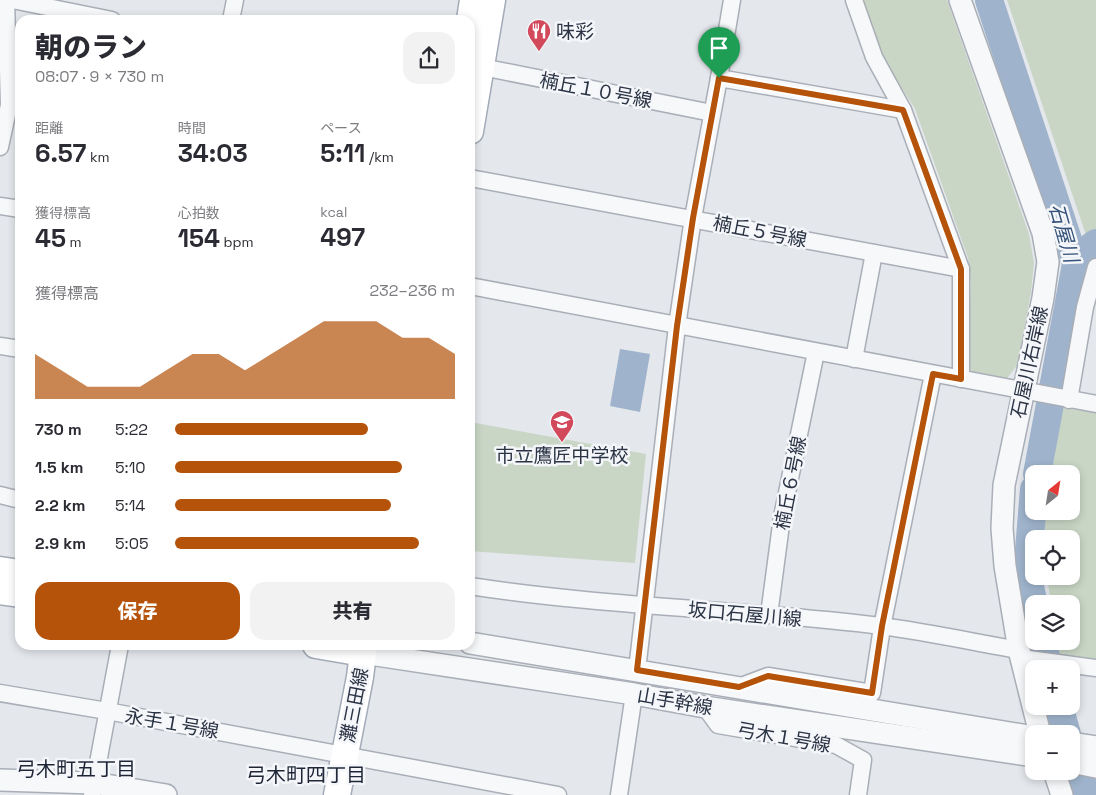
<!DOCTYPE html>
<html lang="ja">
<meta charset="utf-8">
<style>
body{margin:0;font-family:"Space Grotesk","Noto Sans JP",sans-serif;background:#f2f2f3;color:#2b2b33;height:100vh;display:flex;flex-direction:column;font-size:19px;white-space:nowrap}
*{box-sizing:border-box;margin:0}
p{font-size:16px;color:#7c7c81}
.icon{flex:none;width:28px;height:28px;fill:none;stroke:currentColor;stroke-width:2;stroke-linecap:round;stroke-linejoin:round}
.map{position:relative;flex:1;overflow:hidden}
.panel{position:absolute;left:15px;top:15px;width:460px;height:635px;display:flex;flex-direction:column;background:#fff;border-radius:15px;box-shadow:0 2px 8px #0003}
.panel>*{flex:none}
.needle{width:32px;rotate:30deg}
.controls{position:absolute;left:1025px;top:465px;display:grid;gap:10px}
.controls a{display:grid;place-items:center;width:55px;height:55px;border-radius:10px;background:#fff;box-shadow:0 2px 8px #0003;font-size:25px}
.pin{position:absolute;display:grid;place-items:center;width:42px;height:42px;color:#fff;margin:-51px -21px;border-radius:50% 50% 50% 0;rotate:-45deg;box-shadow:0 0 5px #0007}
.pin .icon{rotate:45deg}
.round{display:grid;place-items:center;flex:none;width:52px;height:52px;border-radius:15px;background:#f2f2f3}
.summary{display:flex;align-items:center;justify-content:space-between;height:85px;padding:0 20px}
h1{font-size:28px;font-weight:800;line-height:38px}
.figures{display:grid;grid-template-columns:repeat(3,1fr);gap:8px;height:85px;padding:5px 20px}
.figures div{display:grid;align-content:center}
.figures b{font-size:25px;font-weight:800}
.figures small{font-size:14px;font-weight:400}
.figures p{font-size:14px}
.chart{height:140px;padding:10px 20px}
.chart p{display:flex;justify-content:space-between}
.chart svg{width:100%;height:90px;margin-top:5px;fill:#b45309;opacity:.7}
.cta{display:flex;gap:10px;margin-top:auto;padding:10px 20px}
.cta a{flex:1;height:58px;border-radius:15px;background:#b45309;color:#fff;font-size:20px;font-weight:800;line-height:58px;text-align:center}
.cta a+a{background:#f2f2f3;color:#2b2b33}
ul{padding:0 20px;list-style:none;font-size:16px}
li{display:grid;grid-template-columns:80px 60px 1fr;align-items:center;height:38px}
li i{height:12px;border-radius:6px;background:#b45309}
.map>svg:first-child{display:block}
.green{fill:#c9d6c5}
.water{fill:#9fb4cc}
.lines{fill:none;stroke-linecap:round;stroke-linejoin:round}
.river{stroke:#9fb4cc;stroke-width:28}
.minor-casing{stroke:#a9aeb7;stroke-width:19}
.tertiary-casing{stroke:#a9aeb7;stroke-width:24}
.primary-casing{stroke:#a3abb8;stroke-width:29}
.minor{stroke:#f7f8fa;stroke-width:16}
.tertiary{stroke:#f7f8fa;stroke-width:21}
.primary{stroke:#fff;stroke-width:26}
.route-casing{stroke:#fff;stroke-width:10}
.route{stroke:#b45309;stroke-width:6}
.labels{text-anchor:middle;stroke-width:5;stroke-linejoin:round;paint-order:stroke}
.poi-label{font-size:19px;fill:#2b3445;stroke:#f4f6f9;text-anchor:start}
.street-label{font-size:19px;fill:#2b3445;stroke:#f4f6f9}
.water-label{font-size:20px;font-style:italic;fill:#34527a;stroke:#f4f6f9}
.neighbourhood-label{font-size:20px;fill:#1d2536;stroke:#f4f6f9}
</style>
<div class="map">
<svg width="1096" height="795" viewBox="0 0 1096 795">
<rect width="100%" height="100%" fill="#e4e7ec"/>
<g class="green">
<polygon points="861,0 947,0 1029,234 1034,263 1031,292 1018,364 1006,380 972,372 966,359 971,286 968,258 915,109 886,63"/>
<polygon points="1007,0 1096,0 1096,236 1088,241"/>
<polygon points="1062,408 1096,412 1096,660 1059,654 1057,641 1071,641 1071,604 1051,604 1047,576 1071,576 1071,539 1045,539 1045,511 1071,511 1071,474 1050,474"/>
<polygon points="470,422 646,454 635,563 470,551"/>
</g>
<polygon class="water" points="620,349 650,354 640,412 610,406"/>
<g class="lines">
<g class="river">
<polyline points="989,0 1076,264 1037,474"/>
<polyline points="1076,264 1088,249 1096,243"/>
<polyline points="1034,489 1027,574 1034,604"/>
<polyline points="1042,641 1049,669"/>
<polyline points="1059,706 1067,734"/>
<polyline points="1071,748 1086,795"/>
</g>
<g class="minor-casing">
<g id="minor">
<polyline points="12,0 112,20"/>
<polyline points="854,0 874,57 903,110 961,269 961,379"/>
<polyline points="231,20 235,0"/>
<polyline points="472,65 712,113"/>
<polyline points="719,78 903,110"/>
<polyline points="0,147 9,105 6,0"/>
<polyline points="470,178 961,269"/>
<polyline points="0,206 20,209"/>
<polyline points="470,286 1096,404"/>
<polyline points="0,346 20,349"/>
<polyline points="854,359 874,253"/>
<polyline points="1069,400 1085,307 1096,267"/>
<polyline points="0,495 20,500"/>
<path d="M 470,586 C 606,607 744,609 881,626 C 927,632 973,642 1019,650"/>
<polyline points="769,615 782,517 816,352"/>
<polyline points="1021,658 1096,668"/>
<polyline points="637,670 677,326 693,218 719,78 732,0"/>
<polyline points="739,687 768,676 872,693 882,627 933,374"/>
<polyline points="0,693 107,711 558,795"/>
<polyline points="705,707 718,725 836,745 863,760 858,795"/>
<polyline points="92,795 120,645"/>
<polyline points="619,795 634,694"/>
</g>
</g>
<g class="tertiary-casing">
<g id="tertiary">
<polyline points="960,0 1043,233 1048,262 1043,298 1004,485 1002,528 1005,566 1019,650 1040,734"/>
<polyline points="470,643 1034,737"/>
<polyline points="363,653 634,694 705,707 1034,756"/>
<polyline points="1071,743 1096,747"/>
<polyline points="1071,762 1096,767"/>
<polyline points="1054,771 1062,795"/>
<polyline points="0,780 94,783 166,795"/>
</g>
</g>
<g class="primary-casing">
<g id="primary">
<polyline points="470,20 473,0"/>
<polyline points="470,131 492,0"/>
<polyline points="0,570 20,573"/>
<polyline points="0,591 20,594"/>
<polyline points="316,645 363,653"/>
<polyline points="337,795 360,677 364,645"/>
</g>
</g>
<use href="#minor" class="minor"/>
<use href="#tertiary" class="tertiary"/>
<use href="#primary" class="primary"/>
</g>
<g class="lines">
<g class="route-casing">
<polygon id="route" points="719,78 903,110 961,269 961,379 933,374 882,626 872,693 768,676 739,687 637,670 677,326 693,218"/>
</g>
<use href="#route" class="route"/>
</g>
<defs>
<g id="restaurant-pin" transform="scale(1.25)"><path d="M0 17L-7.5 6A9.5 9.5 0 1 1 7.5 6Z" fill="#d1495b" stroke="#f4f6f9"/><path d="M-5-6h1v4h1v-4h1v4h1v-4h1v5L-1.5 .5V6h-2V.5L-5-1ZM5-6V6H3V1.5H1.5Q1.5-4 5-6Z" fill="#fff"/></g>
<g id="school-pin" transform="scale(1.25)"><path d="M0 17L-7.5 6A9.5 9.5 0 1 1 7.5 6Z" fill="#d1495b" stroke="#f4f6f9"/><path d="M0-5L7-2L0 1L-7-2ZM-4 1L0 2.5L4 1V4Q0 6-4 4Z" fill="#fff"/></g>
</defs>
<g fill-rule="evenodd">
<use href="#restaurant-pin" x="539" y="31"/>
<use href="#school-pin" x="562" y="422"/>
</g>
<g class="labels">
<g class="poi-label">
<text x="556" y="38">味彩</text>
<text x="562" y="462" text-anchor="middle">市立鷹匠中学校</text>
</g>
<g class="street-label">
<text transform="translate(596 90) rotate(11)" y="7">楠丘１０号線</text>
<text transform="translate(760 231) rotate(11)" y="7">楠丘５号線</text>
<text transform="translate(1029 362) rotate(-78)" y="7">石屋川右岸線</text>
<text transform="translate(790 483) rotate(-79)" y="7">楠丘６号線</text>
<text transform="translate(745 614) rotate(5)" y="7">坂口石屋川線</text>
<text transform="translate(675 701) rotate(10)" y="7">山手幹線</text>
<text transform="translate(354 705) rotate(-79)" y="7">灘三田線</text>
<text transform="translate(172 723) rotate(10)" y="7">永手１号線</text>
<text transform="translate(784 737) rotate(10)" y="7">弓木１号線</text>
</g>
<g class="water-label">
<text transform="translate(1064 233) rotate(74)" y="7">石屋川</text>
</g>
<g class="neighbourhood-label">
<text x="76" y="776">弓木町五丁目</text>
<text x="306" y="782">弓木町四丁目</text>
</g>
</g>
</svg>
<div class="controls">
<a><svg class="needle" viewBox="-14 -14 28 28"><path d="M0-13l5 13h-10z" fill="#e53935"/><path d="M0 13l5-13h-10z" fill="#7c7c81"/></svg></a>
<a><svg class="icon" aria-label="locate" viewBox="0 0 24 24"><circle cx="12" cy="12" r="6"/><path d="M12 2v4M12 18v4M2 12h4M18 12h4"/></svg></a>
<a><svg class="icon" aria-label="layers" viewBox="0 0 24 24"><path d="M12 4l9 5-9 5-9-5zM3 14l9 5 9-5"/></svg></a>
<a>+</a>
<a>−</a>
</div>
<div class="pin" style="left:719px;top:78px;background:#1e9e55"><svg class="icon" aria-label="arrive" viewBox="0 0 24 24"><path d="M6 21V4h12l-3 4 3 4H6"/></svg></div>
<section class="panel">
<div class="summary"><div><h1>朝のラン</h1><p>08:07 · 9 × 730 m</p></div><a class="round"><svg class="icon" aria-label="share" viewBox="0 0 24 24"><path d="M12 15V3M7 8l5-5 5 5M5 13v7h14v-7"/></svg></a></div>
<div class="figures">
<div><p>距離</p><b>6.57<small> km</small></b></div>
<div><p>時間</p><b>34:03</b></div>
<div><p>ペース</p><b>5:11<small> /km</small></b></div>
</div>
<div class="figures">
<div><p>獲得標高</p><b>45<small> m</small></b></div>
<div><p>心拍数</p><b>154<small> bpm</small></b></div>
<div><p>kcal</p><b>497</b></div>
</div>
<div class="chart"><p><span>獲得標高</span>232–236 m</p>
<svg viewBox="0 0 160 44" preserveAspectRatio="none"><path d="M0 44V22L10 30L20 38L30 38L40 38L50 30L60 22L70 22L80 30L90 22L100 14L110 6L120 6L130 6L140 14L150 14L160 22V44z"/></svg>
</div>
<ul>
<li><b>730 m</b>5:22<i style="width:69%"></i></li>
<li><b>1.5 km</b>5:10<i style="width:81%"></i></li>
<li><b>2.2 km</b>5:14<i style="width:77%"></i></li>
<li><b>2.9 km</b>5:05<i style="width:87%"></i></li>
</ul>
<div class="cta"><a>保存</a><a>共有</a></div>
</section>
</div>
